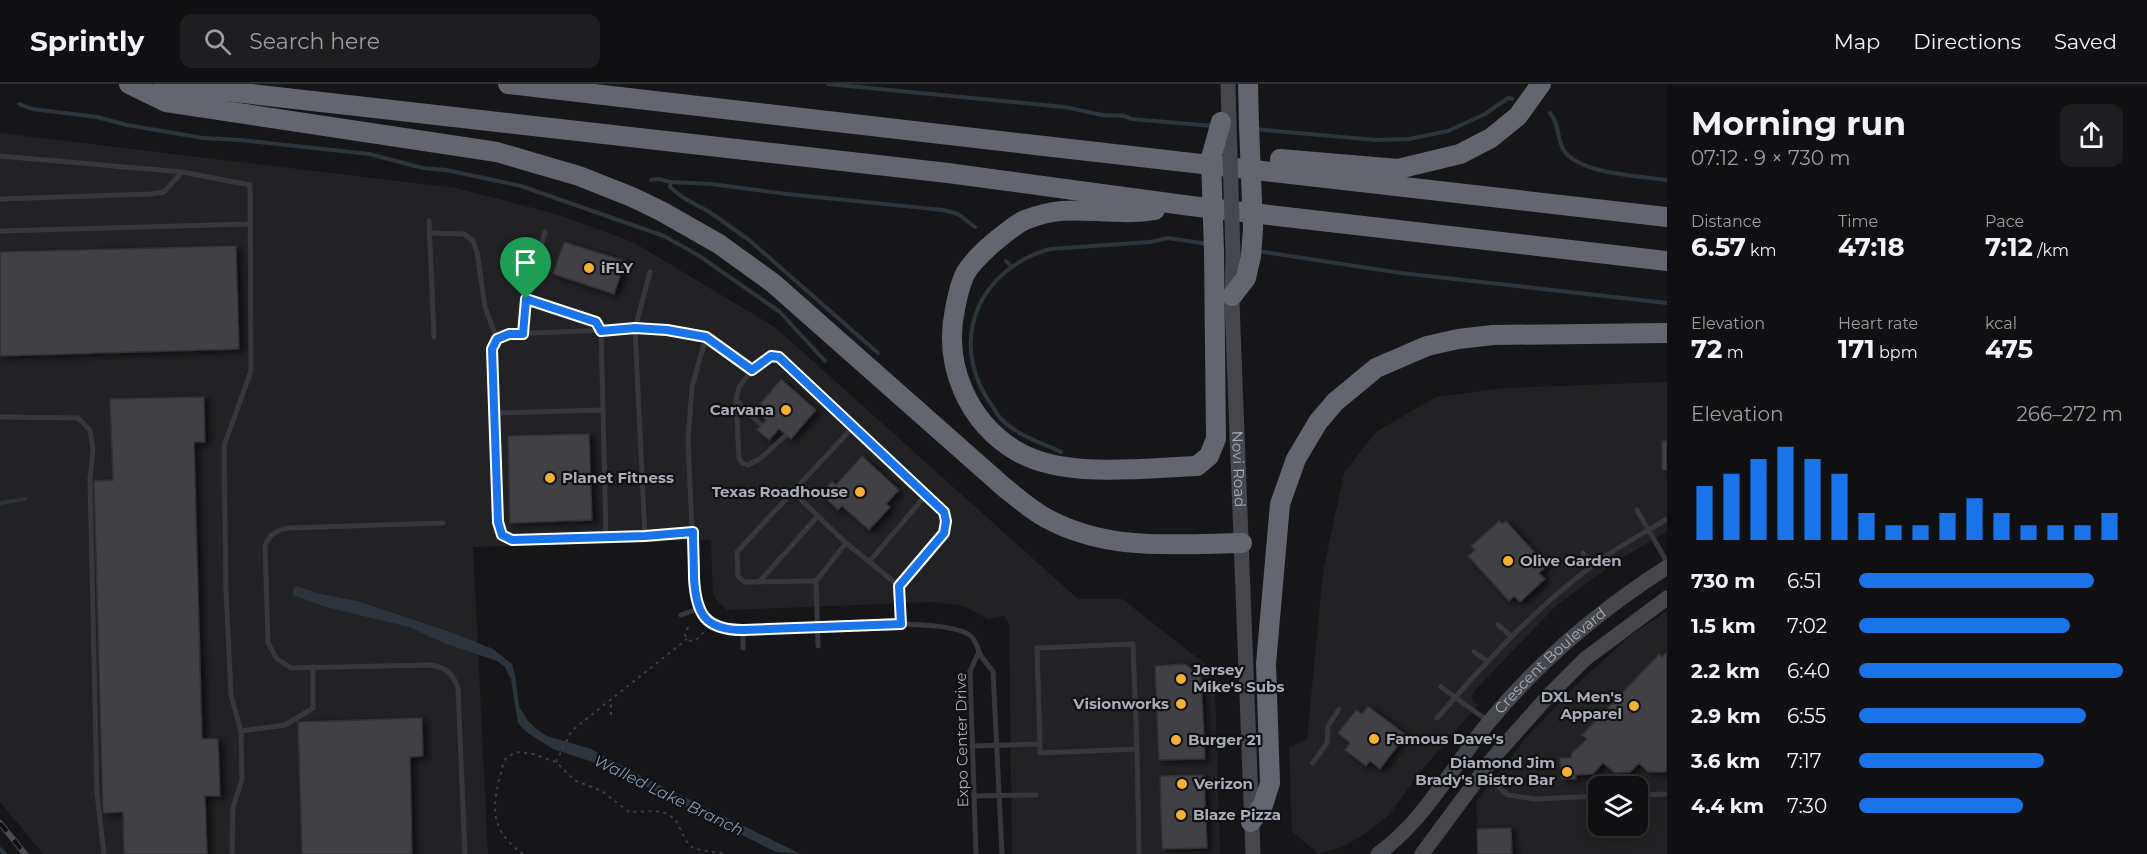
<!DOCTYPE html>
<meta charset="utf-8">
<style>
body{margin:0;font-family:Montserrat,sans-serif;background:#1e1e20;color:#f1f3f6;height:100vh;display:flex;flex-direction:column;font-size:22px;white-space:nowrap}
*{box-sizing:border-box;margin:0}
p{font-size:20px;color:#9c9d9f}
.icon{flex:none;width:33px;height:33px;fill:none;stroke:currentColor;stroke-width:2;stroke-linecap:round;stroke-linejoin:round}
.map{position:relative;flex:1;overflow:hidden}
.sheet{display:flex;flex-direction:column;background:#101012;width:480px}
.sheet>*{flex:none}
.controls{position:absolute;left:1588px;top:692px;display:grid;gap:12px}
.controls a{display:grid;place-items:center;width:60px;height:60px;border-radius:12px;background:#101012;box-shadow:0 3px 15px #0003,0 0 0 2px #303032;font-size:30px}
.pin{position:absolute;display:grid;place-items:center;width:51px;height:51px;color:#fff;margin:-62px -26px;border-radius:50% 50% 50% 0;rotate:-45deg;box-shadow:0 0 6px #0007}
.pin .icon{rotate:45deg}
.round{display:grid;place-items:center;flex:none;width:63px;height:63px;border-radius:12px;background:#1e1e20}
.head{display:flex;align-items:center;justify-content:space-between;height:102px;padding:0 24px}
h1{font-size:33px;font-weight:700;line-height:45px}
.metrics{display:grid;grid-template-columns:repeat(3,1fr);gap:9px;height:102px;padding:6px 24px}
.metrics div{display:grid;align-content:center}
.metrics b{font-size:26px;font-weight:700}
.metrics small{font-size:16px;font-weight:400}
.metrics p{font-size:16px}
.chart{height:168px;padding:12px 24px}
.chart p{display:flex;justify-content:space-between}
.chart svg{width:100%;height:108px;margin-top:6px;stroke:#1a73e8;stroke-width:6}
ul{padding:0 24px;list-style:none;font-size:20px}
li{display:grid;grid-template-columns:96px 72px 1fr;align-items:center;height:45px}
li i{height:15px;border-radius:8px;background:#1a73e8}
header{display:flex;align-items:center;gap:36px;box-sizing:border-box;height:84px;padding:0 30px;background:#101012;border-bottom:2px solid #303032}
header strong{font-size:28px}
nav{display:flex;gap:33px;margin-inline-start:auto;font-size:21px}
.search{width:420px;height:54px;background:#1e1e20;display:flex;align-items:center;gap:15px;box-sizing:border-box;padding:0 21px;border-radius:12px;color:#9c9d9f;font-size:22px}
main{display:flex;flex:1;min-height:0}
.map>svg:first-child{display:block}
.built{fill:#222225;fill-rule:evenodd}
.water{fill:#2c353c}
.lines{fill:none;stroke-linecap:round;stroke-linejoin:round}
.stream{stroke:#2c353c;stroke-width:4}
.building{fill:#404145;stroke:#303034;stroke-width:1.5;filter:url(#shadow)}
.path{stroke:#3d3f44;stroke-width:2;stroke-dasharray:3 4.5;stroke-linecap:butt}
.lane{stroke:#37383d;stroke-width:5}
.secondary{stroke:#45474d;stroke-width:15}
.highway{stroke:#63666e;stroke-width:20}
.rail-casing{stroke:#4a4c52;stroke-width:6}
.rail{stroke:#111113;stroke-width:4;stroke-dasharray:11;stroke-linecap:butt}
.secondary-bridge{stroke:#45474d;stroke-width:15}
.highway-bridge{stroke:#63666e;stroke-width:20}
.route-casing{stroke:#fff;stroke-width:12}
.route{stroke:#1a73e8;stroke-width:8}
.poi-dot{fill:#f2b134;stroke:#111113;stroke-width:2}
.labels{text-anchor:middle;stroke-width:4.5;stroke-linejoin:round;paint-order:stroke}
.poi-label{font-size:15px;font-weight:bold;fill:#a8adb8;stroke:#111113;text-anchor:start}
.street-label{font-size:15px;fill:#a8adb8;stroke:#111113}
.water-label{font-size:16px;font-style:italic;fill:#7f9bb3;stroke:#111113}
</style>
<header>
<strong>Sprintly</strong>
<div class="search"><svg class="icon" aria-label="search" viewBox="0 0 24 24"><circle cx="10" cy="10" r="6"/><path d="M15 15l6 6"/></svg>Search here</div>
<nav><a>Map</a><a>Directions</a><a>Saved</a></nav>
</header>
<main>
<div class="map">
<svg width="1667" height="770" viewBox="0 0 1667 770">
<defs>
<filter id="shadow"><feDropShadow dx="4.5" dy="2.5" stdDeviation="3" flood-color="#0009"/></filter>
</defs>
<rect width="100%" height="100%" fill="#161618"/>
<g class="built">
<polygon points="0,49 456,104 556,130 633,158 776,244 1078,515 1122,515 1218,590 1215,608 1220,770 1012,770 1009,539 1004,532 988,535 964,522 935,518 727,526 719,519 713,511 711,456 473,463 488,770 43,770 0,718"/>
<polygon points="1667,298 1667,448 1620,475 1557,521 1476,605 1472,612 1473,618 1478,621 1416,693 1390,730 1365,750 1342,763 1318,770 1292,747 1289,663 1307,655 1323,488 1344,389 1376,348 1436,313 1504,304"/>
<path d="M 1667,527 L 1667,770 L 1479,770 L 1476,718 L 1525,655 L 1575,602 L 1631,551 ZM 1599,702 L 1638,702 L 1638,741 L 1599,741 Z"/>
</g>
<polygon class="water" points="297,502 316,509 357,517 453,549 493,565 512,580 515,591 519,623 529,638 539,647 547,652 591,665 641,692 801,770 776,768 605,682 553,665 526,648 518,639 511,595 505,583 497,577 444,559 409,543 326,523 293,511 293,506"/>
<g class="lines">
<g class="stream">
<path d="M 828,0 L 1064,23 C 1077,25 1090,29 1103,31 C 1113,33 1123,29 1131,35 L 1214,42"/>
<polyline points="19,20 32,25 97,33 127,41 203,54 241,56 369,70 423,84 446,86 521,102 664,152 698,171 780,228 825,277"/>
<path d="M 1550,29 C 1560,39 1556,57 1565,68 C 1582,90 1640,92 1667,96"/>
<polyline points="1254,45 1376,56 1409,55 1448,47 1485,30 1508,14 1512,15"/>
<polyline points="651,96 658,95 671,98 711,100 787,110 943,126 958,130 975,143"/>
<polyline points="671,98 670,103 682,113 711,129 749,156 878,269"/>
<polyline points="1257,167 1401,189 1667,219"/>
<polyline points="1006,177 1012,183"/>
<path d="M 1061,368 C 1040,358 1018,352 1001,335 C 996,329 993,322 988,316 C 948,253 981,184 1050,165 L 1150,158 L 1168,154 L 1208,160"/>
<polyline points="0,419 25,415"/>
<polyline points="0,765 5,770"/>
</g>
</g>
<g class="building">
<polygon points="564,158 625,177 614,210 553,190"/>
<polygon points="236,162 239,265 0,272 0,168"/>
<polygon points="781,295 816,326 791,355 779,345 769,356 757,346 766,336 755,326"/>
<polygon points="204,313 205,358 194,358 202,655 218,655 220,712 205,712 207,770 124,770 123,728 103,729 94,397 113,396 110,315"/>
<polygon points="589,350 592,436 510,439 508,352"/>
<rect x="1662" y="357" width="5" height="29"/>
<polygon points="862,372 899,406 886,420 890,423 869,446 842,422 838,426 821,410 832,397 836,401"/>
<polygon points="1499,437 1502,440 1506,437 1547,482 1539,489 1545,495 1520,518 1514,512 1509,517 1468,472 1475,466 1471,462"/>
<polygon points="1667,568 1667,685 1665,688 1648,688 1639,679 1630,688 1615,689 1603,679 1593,690 1575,691 1576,695 1561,695 1560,674 1572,674 1571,670 1587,655 1582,651 1659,570 1662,573"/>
<polygon points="1185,580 1201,593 1205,675 1159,676 1155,582"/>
<polygon points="1368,622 1406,651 1380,685 1370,677 1366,682 1345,666 1350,659 1338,649 1356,626 1362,630"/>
<polygon points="422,634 423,672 410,673 412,770 302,770 298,638"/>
<polygon points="1204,691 1207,764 1162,765 1160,692"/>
<polygon points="1511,744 1512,770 1478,770 1477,745"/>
</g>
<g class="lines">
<g class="path">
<path d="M 688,543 L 685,551 C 692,564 700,553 706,545"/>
<polyline points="611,631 611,615"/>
<polyline points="556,678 571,648 575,644 687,555"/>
<path d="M 523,770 C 486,743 493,720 503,680 L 506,674 L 516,668 L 533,670 L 556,678 L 574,696 L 602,707 L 629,728 L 655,727 L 665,729 L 675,735 L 688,760 L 695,765 L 727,770"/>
</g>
<g class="lane">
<polyline points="0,72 182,88 250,101 251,287 224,362 226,507 231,611 241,647 242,695 233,724 232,770"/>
<polyline points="0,115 151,110 164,108 182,88"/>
<polyline points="429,137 434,253"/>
<polyline points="0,147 250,140"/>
<polyline points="430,149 464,150 473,157 477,168 485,223 497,255"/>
<polyline points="526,215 596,238 601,247 603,326"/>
<polyline points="523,250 526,215 545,148"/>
<path d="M 706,253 L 692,303 L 688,356 L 695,513 C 699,532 710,540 727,546 C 769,546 947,529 971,552 C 976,557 977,562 979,568 C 982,575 988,581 993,587 L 1002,770"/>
<polyline points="752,286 739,303 736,316 739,374 742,379 748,381 761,374 785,352"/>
<polyline points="736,316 760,340"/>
<polyline points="495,329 603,326 606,453"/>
<polyline points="0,333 78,334 90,346 93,366 90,395 97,709 104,770"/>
<polyline points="794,409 846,459 816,497 818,562"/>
<polyline points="1637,426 1667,478"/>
<path d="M 443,439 L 288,444 C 276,446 269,451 265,462 L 268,558 L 276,574 L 291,584 L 430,581 C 445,583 453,589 458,604 L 465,770"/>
<polyline points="693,448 645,452 512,456 502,451 498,438 492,265 497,255 509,250 635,245 667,246 706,253 752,286 772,272 779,273 944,428 946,437 944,449 899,502 901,540"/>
<polyline points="645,452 635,245 650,188"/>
<polyline points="846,459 899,502"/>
<polyline points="1583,469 1593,481"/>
<polyline points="869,478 926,411"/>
<polyline points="816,497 744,498 738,492 737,468 852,344"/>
<polyline points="759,498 817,433"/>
<polyline points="681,531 698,525"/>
<polyline points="1498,541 1511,552"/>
<polyline points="743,546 743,564"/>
<polyline points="1474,568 1487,577"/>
<polyline points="1441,603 1488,637"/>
<path d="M 1437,634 C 1485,579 1533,526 1592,482 C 1616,464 1642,450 1667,435"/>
<polyline points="241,647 285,641 313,624 313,583"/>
<polyline points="972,662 1040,660 1040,669 1137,665 1133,560 1037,564 1040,660"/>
<polyline points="1137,665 1139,770"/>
<polyline points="1313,679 1327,659 1328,642 1339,625"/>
<polyline points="1484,690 1508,711 1535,715 1599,712"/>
<polyline points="1638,711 1667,710"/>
<polyline points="974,712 1036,711"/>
<polyline points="976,770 970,587 979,568"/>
</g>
<g class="secondary">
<polyline points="1228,0 1229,38"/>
<path id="s1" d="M 1233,171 L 1232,218 L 1253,770"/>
<path id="s2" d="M 1378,770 C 1425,736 1452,683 1489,638 C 1539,577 1600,526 1667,483"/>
<polyline points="1422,770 1493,674 1550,610 1585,575 1667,514"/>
</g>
<g class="highway">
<path d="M 129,0 L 166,18 L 497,68 L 579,92 L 632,113 L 661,127 L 719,160 L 773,199 L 1005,404 C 1018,414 1031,426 1046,434 C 1108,468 1174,460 1242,459"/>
<polyline points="163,0 948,89 1191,122 1667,177"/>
<path d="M 508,0 C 894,46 1281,88 1667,133"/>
<polyline points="1248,0 1249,41"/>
<polyline points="1280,75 1398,85 1460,70 1491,54 1518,32 1541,0"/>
<path d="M 1155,126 C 1145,127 1134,129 1124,128 C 1085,128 1063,121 1025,136 C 1016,140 1007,148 999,154 C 987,164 973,176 965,190 C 960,201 957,214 955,225 C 943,281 968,339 1018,368 C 1065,395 1144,384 1197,382 L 1209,372 L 1216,355 L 1214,168"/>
<polyline points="1232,212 1246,194 1251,172"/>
<polyline points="1251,738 1263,721 1270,699 1266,580 1280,420 1296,375 1318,338 1335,318 1376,284 1427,262 1458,255 1493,251 1667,249"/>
</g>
<g class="rail-casing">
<polyline id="rail" points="0,739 25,770"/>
</g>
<use href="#rail" class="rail"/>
<polyline class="secondary-bridge" points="1229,38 1233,171"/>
<g class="highway-bridge">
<polyline points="1249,41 1253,144 1251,172"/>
<polyline points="1214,168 1211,74 1221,38"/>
</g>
</g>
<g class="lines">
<g class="route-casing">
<path id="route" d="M 526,215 L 596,238 L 601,247 L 635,244 L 667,246 L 706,253 L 752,286 L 771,272 L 779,273 L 944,428 L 946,437 L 944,449 L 899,502 L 901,540 L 743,546 C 705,546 696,530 694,494 C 694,479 693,463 693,448 L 645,452 L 512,456 L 502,451 L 498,438 L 492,265 L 497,255 L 509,250 L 523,250 Z"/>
</g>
<use href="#route" class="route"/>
</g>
<g class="poi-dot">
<circle cx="589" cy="184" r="6"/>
<circle cx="786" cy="326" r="6"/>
<circle cx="550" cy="394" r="6"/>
<circle cx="860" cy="408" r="6"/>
<circle cx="1508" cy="477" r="6"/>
<circle cx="1181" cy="595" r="6"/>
<circle cx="1181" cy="620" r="6"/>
<circle cx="1634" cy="622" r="6"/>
<circle cx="1374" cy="655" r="6"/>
<circle cx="1176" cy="656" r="6"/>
<circle cx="1567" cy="688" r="6"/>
<circle cx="1182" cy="700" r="6"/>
<circle cx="1181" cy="731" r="6"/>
</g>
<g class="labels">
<g class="poi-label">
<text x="601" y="189">iFLY</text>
<text x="774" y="331" text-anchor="end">Carvana</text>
<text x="562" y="399">Planet Fitness</text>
<text x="848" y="413" text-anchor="end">Texas Roadhouse</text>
<text x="1520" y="482">Olive Garden</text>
<text x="1193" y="591">Jersey<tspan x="1193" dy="17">Mike's Subs</tspan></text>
<text x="1622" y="618" text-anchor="end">DXL Men's<tspan x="1622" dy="17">Apparel</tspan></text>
<text x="1169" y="625" text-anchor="end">Visionworks</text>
<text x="1386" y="660">Famous Dave's</text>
<text x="1188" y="661">Burger 21</text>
<text x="1555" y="684" text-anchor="end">Diamond Jim<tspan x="1555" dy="17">Brady's Bistro Bar</tspan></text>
<text x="1194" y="705">Verizon</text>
<text x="1193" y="736">Blaze Pizza</text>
</g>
<g class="street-label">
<text dy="5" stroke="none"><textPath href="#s1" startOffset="214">Novi Road</textPath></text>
<text dy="5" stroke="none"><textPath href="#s2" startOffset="260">Crescent Boulevard</textPath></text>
<text transform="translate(962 656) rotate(-91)" y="5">Expo Center Drive</text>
</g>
<g class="water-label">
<text transform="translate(669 711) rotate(26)" y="6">Walled Lake Branch</text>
</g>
</g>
</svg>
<div class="controls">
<a><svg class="icon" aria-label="layers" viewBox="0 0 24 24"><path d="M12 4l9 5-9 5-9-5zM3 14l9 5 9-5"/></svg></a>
</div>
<div class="pin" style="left:526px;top:215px;background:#1e9e55"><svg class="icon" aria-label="arrive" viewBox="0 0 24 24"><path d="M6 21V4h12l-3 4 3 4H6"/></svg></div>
</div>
<section class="sheet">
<div class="head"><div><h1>Morning run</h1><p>07:12 · 9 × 730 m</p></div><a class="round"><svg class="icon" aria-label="share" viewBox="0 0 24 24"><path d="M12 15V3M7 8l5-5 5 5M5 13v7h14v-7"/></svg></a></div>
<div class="metrics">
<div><p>Distance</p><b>6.57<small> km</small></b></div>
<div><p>Time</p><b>47:18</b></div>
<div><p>Pace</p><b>7:12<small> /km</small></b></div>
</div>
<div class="metrics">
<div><p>Elevation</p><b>72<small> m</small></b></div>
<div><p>Heart rate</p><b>171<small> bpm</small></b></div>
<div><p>kcal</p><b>475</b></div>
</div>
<div class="chart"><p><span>Elevation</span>266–272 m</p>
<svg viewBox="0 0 160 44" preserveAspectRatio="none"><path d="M5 44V22M15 44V17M25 44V11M35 44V6M45 44V11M55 44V17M65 44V33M75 44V38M85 44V38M95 44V33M105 44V27M115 44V33M125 44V38M135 44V38M145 44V38M155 44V33"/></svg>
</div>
<ul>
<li><b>730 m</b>6:51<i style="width:89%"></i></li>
<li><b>1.5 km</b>7:02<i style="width:80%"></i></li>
<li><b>2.2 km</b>6:40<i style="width:100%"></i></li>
<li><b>2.9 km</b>6:55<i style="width:86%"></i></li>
<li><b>3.6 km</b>7:17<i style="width:70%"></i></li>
<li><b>4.4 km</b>7:30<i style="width:62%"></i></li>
</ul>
</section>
</main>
